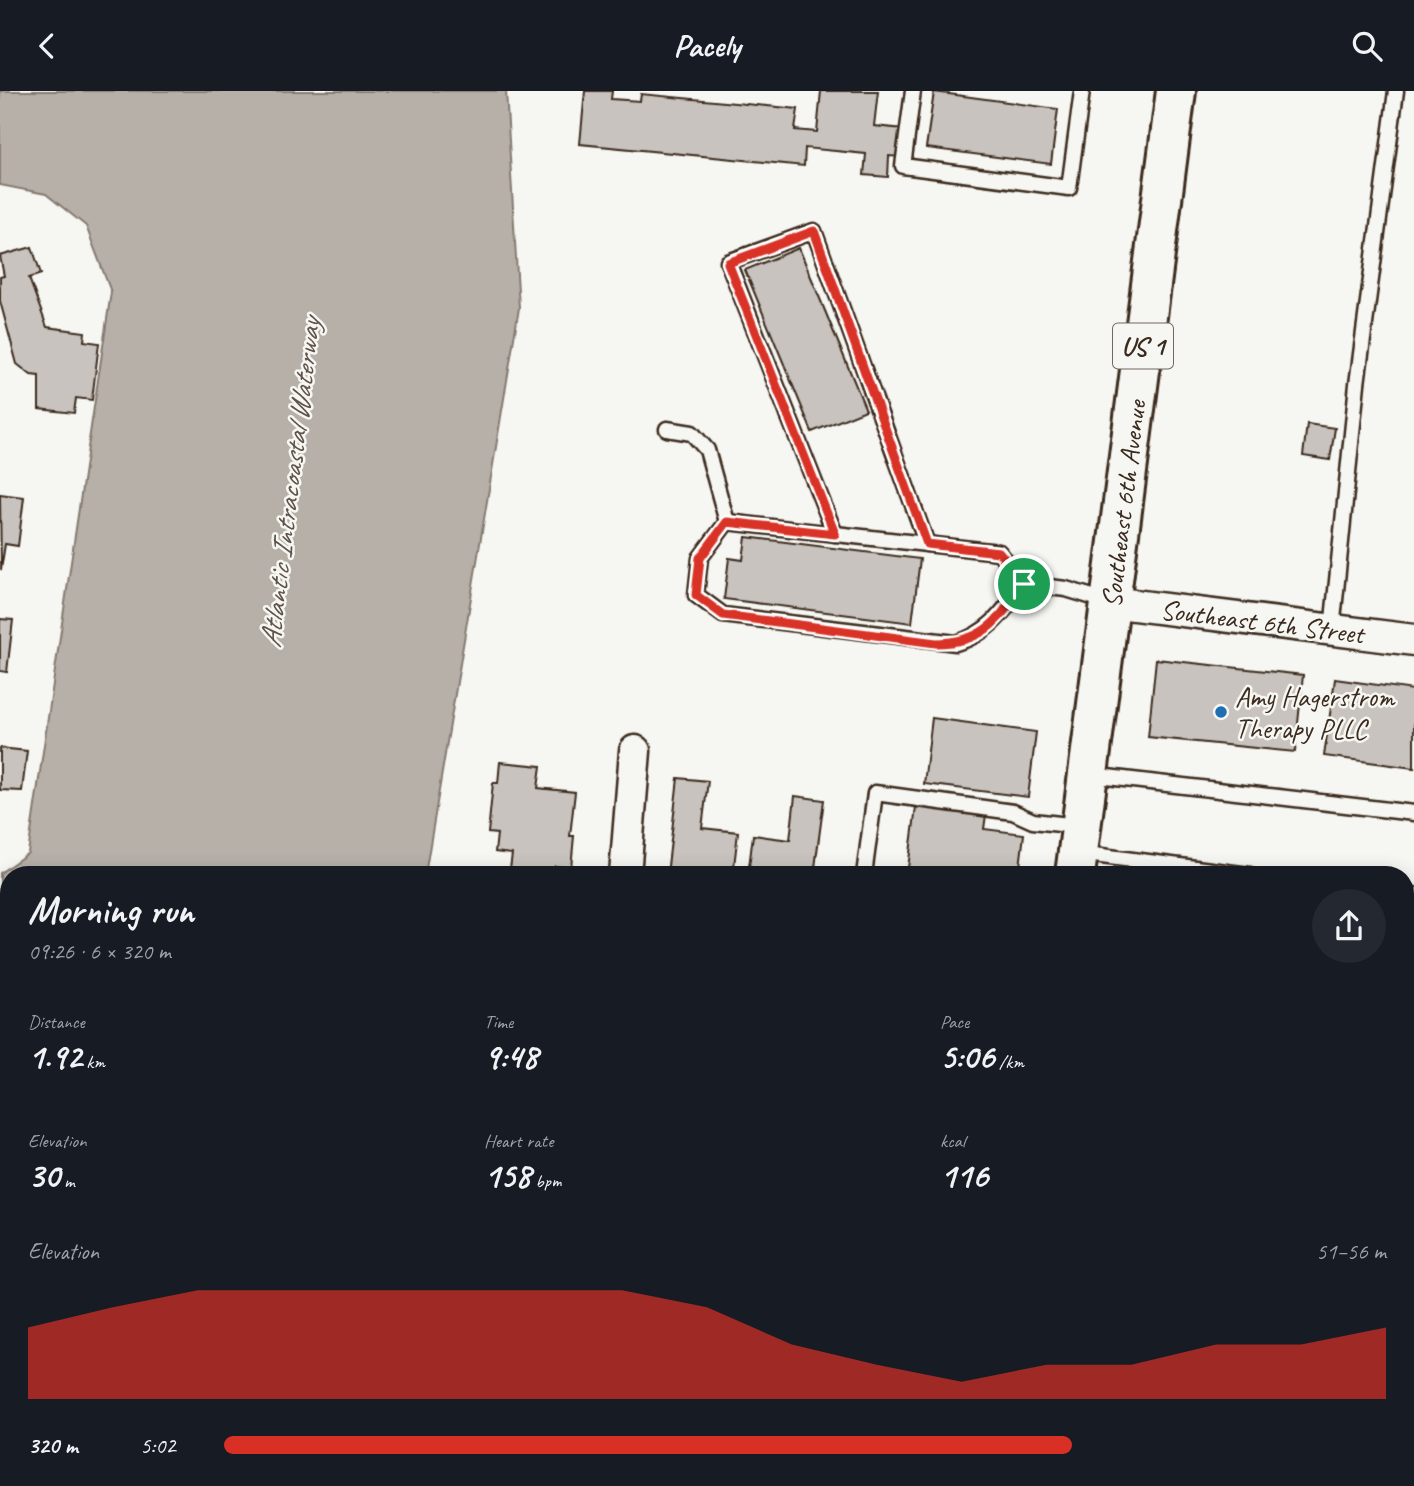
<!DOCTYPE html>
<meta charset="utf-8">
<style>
body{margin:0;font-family:Caveat,sans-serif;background:#242831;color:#f1f3f6;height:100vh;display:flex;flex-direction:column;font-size:26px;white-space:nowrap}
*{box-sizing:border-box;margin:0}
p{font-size:23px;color:#9ea1a6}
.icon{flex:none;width:38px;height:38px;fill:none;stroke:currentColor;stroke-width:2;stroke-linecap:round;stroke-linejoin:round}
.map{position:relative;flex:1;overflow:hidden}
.details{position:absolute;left:0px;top:775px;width:1414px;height:621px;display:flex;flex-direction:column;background:#171b24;border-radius:28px 28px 0 0;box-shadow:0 4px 18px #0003}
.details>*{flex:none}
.pin{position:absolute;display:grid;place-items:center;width:60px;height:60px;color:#fff;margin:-30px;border:4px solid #fff;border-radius:50%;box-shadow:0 2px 7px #0007}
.round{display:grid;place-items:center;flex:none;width:74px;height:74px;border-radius:37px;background:#242831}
.overview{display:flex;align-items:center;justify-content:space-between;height:119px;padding:0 28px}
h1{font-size:38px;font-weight:700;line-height:52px}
.metrics{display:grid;grid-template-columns:repeat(3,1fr);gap:10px;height:119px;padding:7px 28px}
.metrics div{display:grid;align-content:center}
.metrics b{font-size:35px;font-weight:700}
.metrics small{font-size:19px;font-weight:400}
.metrics p{font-size:19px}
.chart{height:196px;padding:14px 28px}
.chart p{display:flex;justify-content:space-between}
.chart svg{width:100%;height:126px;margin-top:7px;fill:#d93025;opacity:.7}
ul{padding:0 28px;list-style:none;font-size:23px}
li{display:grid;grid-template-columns:112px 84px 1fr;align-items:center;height:52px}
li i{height:18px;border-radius:9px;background:#d93025}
header{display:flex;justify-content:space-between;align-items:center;height:91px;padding:0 28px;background:#171b24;font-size:32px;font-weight:700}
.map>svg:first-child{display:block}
.park{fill:url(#park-crowns);stroke:#8a8278;stroke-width:2}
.water{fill:#b6b0a9;stroke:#857a71;stroke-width:2}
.building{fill:#c8c3be;stroke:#3b2a1e;stroke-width:2}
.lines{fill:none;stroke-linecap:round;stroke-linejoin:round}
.service-casing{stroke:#3b2a1e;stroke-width:19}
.minor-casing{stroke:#3b2a1e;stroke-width:35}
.primary-casing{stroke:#3b2a1e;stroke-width:44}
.service{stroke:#f6f6f2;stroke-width:14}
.minor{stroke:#f6f6f2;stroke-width:30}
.primary{stroke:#f6f6f2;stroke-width:38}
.route-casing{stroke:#fff;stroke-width:14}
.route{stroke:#d93025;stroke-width:9}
.poi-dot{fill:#1f6fb2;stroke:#f6f6f2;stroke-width:2.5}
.labels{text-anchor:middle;stroke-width:5;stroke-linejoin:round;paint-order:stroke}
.shield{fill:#f6f6f2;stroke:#73675e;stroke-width:2}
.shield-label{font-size:26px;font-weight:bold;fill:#3b2a1e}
.street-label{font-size:28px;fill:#3b2a1e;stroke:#f6f6f2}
.poi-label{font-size:28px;fill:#3b2a1e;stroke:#f6f6f2;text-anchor:start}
.water-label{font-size:30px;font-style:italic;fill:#605248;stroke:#f6f6f2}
</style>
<header><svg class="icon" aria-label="back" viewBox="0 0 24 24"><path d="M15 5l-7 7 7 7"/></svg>Pacely<svg class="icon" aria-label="search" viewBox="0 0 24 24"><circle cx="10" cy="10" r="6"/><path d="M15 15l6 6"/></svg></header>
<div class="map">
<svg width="1414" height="1395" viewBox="0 0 1414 1395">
<defs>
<pattern id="park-crowns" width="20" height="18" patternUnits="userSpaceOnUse" patternTransform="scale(1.75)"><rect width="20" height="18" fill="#dad9d3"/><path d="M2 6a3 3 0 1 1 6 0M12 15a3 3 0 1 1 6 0" fill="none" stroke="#bcbab5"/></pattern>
</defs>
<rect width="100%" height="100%" fill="#f6f6f2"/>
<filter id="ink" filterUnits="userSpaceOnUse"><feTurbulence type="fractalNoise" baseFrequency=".0143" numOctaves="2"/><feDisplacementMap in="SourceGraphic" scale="14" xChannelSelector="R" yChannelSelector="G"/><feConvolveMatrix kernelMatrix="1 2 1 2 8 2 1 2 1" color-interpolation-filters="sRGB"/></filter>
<g filter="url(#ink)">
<polygon class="park" points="1405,812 1414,814 1414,1175 1405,1174"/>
<polygon class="water" points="0,0 506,0 519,217 425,784 9,784 9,1388 281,1388 279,1395 0,1395 0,782 28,762 111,201 86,135 46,103 0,94"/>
<g class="building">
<polygon points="585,0 612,0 611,8 640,10 641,3 798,18 795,39 817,41 821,0 878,0 874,35 904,38 901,66 889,65 888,86 864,84 866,63 805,57 804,75 580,53"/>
<polygon points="934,1 1058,18 1051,73 926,57"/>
<polygon points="32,156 41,183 29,187 47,236 85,241 84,250 99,252 92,309 76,307 74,322 39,318 39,285 31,284 17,273 0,210 0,186 4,185 0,165"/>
<polygon points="799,157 866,319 812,341 745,179"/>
<polygon points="1307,333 1335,337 1330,369 1303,365"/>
<polygon points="0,403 24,406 18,455 5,453 1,479"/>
<polygon points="746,446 920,468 912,532 724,508 729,467 743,469"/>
<polygon points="0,528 13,529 7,581 0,580"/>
<polygon points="1156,568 1303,584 1295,661 1148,646"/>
<polygon points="1335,588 1414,599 1414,677 1324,665"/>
<polygon points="932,627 1036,641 1028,706 924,693"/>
<polygon points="0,657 27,660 22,700 0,699"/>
<polygon points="500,671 541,675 538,697 575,701 570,745 574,745 571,777 555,775 554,783 510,778 512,763 495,761 497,743 488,742 493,692 498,692"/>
<polygon points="678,687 708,690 702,737 738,741 733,784 667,784"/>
<polygon points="795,705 824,709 814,784 748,784 753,744 790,749"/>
<polygon points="916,716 986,724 984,738 1024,743 1019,784 966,784 908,777"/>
<polygon points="397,1388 473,1388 494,1390 493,1395 396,1395"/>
</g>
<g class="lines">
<g class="service-casing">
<g id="service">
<polyline points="913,0 903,75 1069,97 1082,0"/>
<polyline points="667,338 692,342 707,359 727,431"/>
<polyline points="835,443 728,171 814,140 927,453"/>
<path d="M 1024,493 C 1004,520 990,542 956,552 L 723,524 L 696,504 L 700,467 L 727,431 L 999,461 L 1024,493 L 1066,498 L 1109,511"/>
<polyline points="1332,539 1357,293 1396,0"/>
<polyline points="1090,684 1414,722"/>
<polyline points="1078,762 1250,784"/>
<polyline points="864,784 875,702 1013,721 1033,730 1078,735"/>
<polyline points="1405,803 1414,804"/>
<polyline points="1282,1395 1283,1388"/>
</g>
</g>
<g class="minor-casing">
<g id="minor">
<polyline points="1110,511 1414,549"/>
<polyline points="625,784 635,660"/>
<polyline points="952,1388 962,1395"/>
<polyline points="1108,1388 1172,1395"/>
<polyline points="557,1395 558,1388"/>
</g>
</g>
<g class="primary-casing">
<g id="primary">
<polyline points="1075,784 1176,0"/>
<polyline points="998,1395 999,1388"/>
</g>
</g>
<use href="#service" class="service"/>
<use href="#minor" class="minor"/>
<use href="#primary" class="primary"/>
</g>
</g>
<g class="lines" filter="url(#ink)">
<g class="route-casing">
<path id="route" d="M 814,140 L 927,453 L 999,461 L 1024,493 C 998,529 985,552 936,552 L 723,524 L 696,504 L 700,467 L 727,431 L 835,443 L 728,172 Z"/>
</g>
<use href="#route" class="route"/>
</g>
<circle class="poi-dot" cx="1221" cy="621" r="7"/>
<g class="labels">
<rect class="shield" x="1113" y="232.5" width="60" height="45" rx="5"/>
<g class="shield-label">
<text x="1143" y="264">US 1</text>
</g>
<g class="street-label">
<text transform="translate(1123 413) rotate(-83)" y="10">Southeast 6th Avenue</text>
<text transform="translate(1262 530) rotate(7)" y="10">Southeast 6th Street</text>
</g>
<g class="poi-label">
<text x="1235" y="615">Amy Hagerstrom<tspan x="1235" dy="32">Therapy PLLC</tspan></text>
</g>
<g class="water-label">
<text transform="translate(290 392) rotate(-83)" y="10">Atlantic Intracoastal Waterway</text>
</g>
</g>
</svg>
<div class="pin" style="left:1024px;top:493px;background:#1e9e55"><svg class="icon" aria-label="arrive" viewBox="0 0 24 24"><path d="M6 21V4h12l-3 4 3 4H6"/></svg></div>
<section class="details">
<div class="overview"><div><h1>Morning run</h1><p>09:26 · 6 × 320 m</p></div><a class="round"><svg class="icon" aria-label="share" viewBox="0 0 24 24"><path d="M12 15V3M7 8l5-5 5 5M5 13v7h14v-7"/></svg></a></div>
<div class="metrics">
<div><p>Distance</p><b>1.92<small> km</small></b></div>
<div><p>Time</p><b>9:48</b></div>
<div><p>Pace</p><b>5:06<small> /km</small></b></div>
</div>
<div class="metrics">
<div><p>Elevation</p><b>30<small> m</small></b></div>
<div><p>Heart rate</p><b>158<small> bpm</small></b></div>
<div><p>kcal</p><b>116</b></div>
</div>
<div class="chart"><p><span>Elevation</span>51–56 m</p>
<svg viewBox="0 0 160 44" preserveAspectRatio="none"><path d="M0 44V19L10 12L20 6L30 6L40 6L50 6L60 6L70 6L80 12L90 25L100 32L110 38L120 32L130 32L140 25L150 25L160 19V44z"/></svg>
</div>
<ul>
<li><b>320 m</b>5:02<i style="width:73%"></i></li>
</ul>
</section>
</div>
